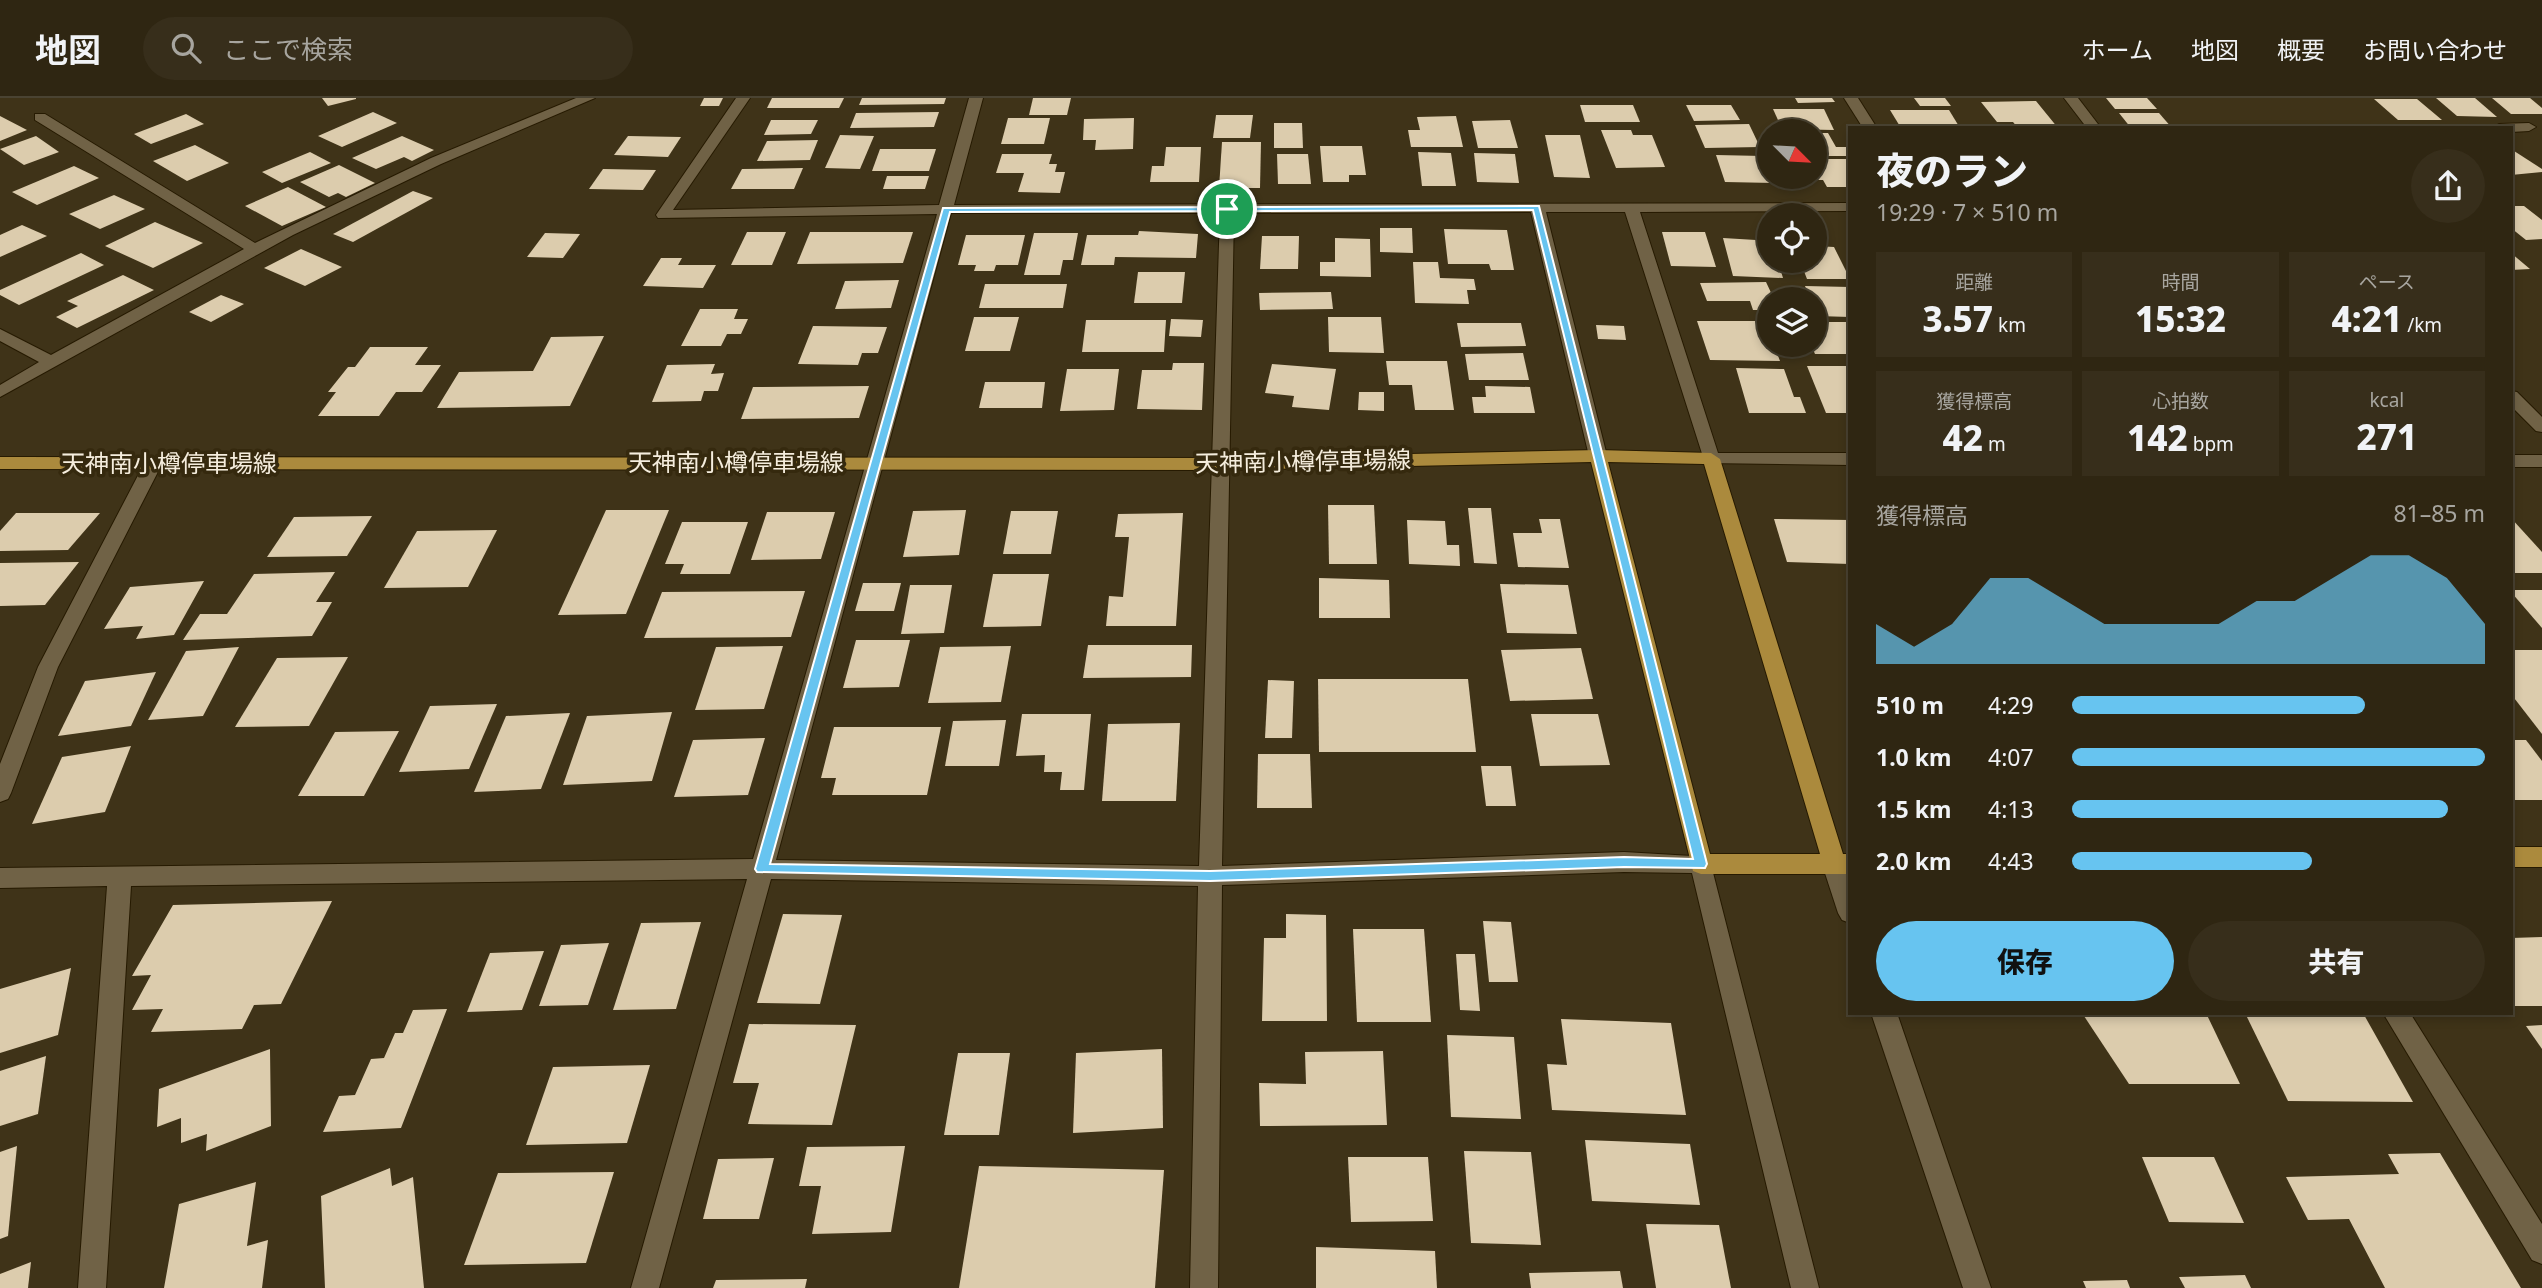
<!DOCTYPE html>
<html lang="ja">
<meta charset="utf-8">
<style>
body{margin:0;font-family:"Noto Sans","Noto Sans JP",sans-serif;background:#372e1b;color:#f1f3f6;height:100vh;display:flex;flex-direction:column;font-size:26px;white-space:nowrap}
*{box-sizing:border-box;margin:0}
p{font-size:23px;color:#a7a59f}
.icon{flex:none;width:38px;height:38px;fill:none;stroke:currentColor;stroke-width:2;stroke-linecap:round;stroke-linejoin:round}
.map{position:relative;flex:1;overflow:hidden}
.panel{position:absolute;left:1848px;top:28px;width:665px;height:889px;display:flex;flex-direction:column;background:#2f2612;border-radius:0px;box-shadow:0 4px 10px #0003,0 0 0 2px #4a4332}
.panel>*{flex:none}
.needle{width:46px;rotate:114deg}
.tools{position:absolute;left:1757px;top:21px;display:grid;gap:14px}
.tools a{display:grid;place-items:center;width:70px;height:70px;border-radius:50%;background:#2f2612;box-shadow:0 4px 10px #0003,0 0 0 2px #4a4332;font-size:35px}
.pin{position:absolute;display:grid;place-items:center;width:60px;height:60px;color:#fff;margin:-30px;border:4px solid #fff;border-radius:50%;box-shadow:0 2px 7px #0007}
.round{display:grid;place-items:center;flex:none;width:74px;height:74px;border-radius:37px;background:#372e1b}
.summary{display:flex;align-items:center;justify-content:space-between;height:119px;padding:0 28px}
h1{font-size:38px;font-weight:800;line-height:52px}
.stats{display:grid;grid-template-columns:repeat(3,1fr);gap:10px;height:119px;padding:7px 28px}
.stats div{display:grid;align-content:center;border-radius:0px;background:#372e1b;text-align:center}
.stats b{font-size:35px;font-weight:800}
.stats small{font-size:19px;font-weight:400}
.stats p{font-size:19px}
.chart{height:196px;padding:14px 28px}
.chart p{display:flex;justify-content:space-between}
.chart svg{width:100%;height:126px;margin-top:7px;fill:#67c4f0;opacity:.7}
.primary-button{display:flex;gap:14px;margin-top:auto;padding:14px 28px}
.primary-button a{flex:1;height:80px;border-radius:42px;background:#67c4f0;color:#111;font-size:28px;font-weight:800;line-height:80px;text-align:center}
.primary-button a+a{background:#372e1b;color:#f1f3f6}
ul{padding:0 28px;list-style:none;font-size:23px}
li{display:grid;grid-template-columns:112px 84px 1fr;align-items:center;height:52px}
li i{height:18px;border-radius:9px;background:#67c4f0}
header{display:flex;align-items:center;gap:42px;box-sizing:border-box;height:98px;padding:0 35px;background:#2f2612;border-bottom:2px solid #4a4332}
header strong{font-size:33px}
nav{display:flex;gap:38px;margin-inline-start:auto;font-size:24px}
.search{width:490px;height:63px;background:#372e1b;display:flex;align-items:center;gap:18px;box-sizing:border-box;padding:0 24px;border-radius:38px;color:#a7a59f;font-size:26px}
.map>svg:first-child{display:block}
.building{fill:#dcccad}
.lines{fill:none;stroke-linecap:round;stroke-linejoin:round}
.minor-casing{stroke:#261a01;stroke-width:2}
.major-casing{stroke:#261a01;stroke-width:2}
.minor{fill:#706246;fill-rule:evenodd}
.major{fill:#ab8a3d;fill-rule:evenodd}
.route{fill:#67c4f0;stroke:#fff;stroke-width:2;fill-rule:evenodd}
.labels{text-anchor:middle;stroke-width:7;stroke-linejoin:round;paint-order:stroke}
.street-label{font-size:24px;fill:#f5eddd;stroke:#35290e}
</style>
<header>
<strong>地図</strong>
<div class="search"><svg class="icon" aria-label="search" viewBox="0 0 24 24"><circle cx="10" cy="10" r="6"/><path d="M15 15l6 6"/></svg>ここで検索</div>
<nav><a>ホーム</a><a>地図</a><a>概要</a><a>お問い合わせ</a></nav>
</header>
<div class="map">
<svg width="2542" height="1190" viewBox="0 0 2542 1190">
<rect width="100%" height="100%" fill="#3f3318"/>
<g class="building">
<polygon points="322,0 356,0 356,1 328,8"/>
<polygon points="704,0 723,0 719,8 700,8"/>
<polygon points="772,0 844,0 839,10 767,10"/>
<polygon points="862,0 946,0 944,6 859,7"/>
<polygon points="1033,0 1071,0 1067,17 1029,17"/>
<polygon points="1795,0 1832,0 1835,4 1798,5"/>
<polygon points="1914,0 1945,0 1951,8 1920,8"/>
<polygon points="2106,0 2147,0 2157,11 2115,11"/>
<polygon points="2436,0 2475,0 2497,19 2457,18"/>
<polygon points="2492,0 2530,0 2542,10 2542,16 2511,16"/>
<polygon points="2374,1 2417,1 2442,22 2398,22"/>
<polygon points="2036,3 2058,30 2018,30 2013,24 1997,24 1981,4"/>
<polygon points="1580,7 1633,7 1640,24 1585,24"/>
<polygon points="1686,7 1731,7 1740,22 1694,23"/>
<polygon points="1773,11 1824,11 1834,32 1782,31"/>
<polygon points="1890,12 1949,12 1960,30 1901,30"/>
<polygon points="373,14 397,25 342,49 318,38"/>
<polygon points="939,14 934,29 850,30 856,15"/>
<polygon points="2119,15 2159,15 2172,30 2131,30"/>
<polygon points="186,16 204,26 151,46 134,36"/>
<polygon points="1216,17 1253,17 1250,40 1213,40"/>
<polygon points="0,18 27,32 0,43"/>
<polygon points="1456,18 1463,49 1411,49 1408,32 1420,32 1417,19"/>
<polygon points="1008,20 1050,20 1044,46 1001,46"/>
<polygon points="1134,20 1133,51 1095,52 1096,42 1083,42 1084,21"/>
<polygon points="771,22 818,22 811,36 764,37"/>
<polygon points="1510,22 1518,50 1478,50 1472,23"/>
<polygon points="1274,25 1302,25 1303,50 1274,50"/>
<polygon points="1749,26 1760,49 1705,50 1695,27"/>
<polygon points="1601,32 1631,32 1633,37 1652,37 1665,69 1616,70"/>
<polygon points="1815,35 1828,35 1836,49 1850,49 1850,58 1815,58"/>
<polygon points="840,37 874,38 860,71 825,70"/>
<polygon points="1545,37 1580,37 1590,80 1554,79"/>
<polygon points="36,38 59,54 24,67 0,51"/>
<polygon points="402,38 434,52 412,63 404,59 376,71 352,60"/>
<polygon points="628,38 681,39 668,59 614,57"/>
<polygon points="818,42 810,62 757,63 767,43"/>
<polygon points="1222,44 1261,44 1260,90 1219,90"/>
<polygon points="195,47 229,65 187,83 153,63"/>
<polygon points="1320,48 1362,48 1366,77 1349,77 1349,84 1323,84"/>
<polygon points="1166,49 1201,49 1199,84 1150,84 1152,68 1164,68"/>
<polygon points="880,51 936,51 929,73 872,73"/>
<polygon points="2511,51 2542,71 2542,74 2511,77"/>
<polygon points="310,54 331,65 282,85 262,74"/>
<polygon points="1418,54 1451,55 1456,88 1422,88"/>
<polygon points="1474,55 1515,56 1519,85 1477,84"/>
<polygon points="1002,56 1052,56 1049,66 1057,66 1055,74 1065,74 1060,95 1018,94 1024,75 996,75"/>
<polygon points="1277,56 1308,56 1311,86 1278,86"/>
<polygon points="1716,57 1763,58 1774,85 1725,84"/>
<polygon points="1815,61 1850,61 1850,89 1827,89 1823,82 1790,82 1788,79 1815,79"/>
<polygon points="339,67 375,85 346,99 338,95 329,99 300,84"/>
<polygon points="74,68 99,80 37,107 12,94"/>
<polygon points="803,70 794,91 731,91 742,71"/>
<polygon points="603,71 656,72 643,92 589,91"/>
<polygon points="887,78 929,78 925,91 883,91"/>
<polygon points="288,89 326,109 282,128 245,108"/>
<polygon points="413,93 433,100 353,144 333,136"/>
<polygon points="114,97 145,111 100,131 69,116"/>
<polygon points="2511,108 2524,108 2542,122 2542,141 2526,142 2511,130"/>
<polygon points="155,124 203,145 153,170 105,148"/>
<polygon points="22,127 47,138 0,159 0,137"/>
<polygon points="1380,130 1412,130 1413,155 1380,154"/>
<polygon points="1444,131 1507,132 1514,172 1491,172 1489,166 1448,166"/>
<polygon points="1139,133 1198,136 1196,160 1115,159 1114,167 1081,167 1087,137 1138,137"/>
<polygon points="747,134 786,134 772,167 731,167"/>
<polygon points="810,134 913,134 903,165 797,166"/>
<polygon points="1662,134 1705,134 1716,169 1671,168"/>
<polygon points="545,135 580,136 563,160 527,159"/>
<polygon points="1034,135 1078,135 1073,162 1063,162 1060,177 1024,177"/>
<polygon points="966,137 1025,137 1018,167 996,167 994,173 974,173 976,167 958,167"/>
<polygon points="1262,138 1299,138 1298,171 1260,171"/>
<polygon points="1335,140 1370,141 1371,179 1320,178 1320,164 1335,164"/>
<polygon points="1723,140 1756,142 1758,150 1769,151 1769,163 1778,163 1783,180 1733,178"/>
<polygon points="1815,148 1834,149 1850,181 1807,181 1800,163 1815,163"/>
<polygon points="301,151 342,169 305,188 264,170"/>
<polygon points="81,155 104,167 19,207 0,197 0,192"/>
<polygon points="2511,155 2530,171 2511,172"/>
<polygon points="661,160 682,160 678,167 716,167 703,190 643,188"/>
<polygon points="1413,164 1438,164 1440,180 1474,181 1476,192 1467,192 1469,206 1415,205"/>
<polygon points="1138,174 1185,174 1182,205 1134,205"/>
<polygon points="123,177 154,192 77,230 56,219 78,208 67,203"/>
<polygon points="899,182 891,210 835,211 845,183"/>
<polygon points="1766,184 1774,201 1769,201 1769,212 1753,212 1750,203 1707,203 1700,185"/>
<polygon points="985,186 1067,186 1063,210 979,210"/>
<polygon points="1805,188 1850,189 1850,219 1817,218 1815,201 1810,201"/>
<polygon points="1331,194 1333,211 1260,212 1259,195"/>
<polygon points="221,197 244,206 211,224 189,214"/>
<polygon points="700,211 738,211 734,221 748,221 741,236 727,236 721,248 681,248"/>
<polygon points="974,219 1019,219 1010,253 965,253"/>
<polygon points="1328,219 1381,219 1384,255 1329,254"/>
<polygon points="1171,221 1203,222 1201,239 1169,238"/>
<polygon points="1086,222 1166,222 1164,254 1082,254"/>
<polygon points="1697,223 1764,223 1769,247 1774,247 1780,263 1710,262"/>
<polygon points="1815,224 1846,224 1850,233 1850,256 1815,256 1811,247 1815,247"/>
<polygon points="1457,225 1521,225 1526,248 1461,249"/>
<polygon points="1596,227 1624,228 1626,242 1598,241"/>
<polygon points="813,228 887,229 878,255 862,255 858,267 798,266"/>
<polygon points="604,238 570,308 437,310 459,274 533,273 551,239"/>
<polygon points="370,249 428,249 415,267 441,267 422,294 396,294 379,318 318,318 336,294 328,294 348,269 355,269"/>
<polygon points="1523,255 1529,282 1469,282 1465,256"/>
<polygon points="1386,263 1447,263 1454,312 1415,312 1412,287 1389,287"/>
<polygon points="1173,265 1204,265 1202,312 1137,311 1142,272 1172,272"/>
<polygon points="715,266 711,276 724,275 718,293 704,293 701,303 652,304 667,267"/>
<polygon points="1272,266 1336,271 1329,312 1292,309 1294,298 1265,295"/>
<polygon points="1807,268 1850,268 1850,315 1826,315"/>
<polygon points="1736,270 1784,271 1794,299 1800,299 1806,315 1749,315"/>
<polygon points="1067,271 1119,271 1114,312 1060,313"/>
<polygon points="985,284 1045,284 1042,310 979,310"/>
<polygon points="869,288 859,320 741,321 753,289"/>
<polygon points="1485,288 1530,289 1535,315 1474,315 1472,299 1486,299"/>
<polygon points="1359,294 1384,294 1384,313 1358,312"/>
<polygon points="1328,407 1374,407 1377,466 1329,466"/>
<polygon points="1468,410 1491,410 1497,466 1474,465"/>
<polygon points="606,412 669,412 626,516 558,517"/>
<polygon points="966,412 959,457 903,459 913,413"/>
<polygon points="1011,413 1058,413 1051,456 1003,456"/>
<polygon points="767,414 835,414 821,461 751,462"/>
<polygon points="16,415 100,415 68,452 0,453 0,433"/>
<polygon points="1183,415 1176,528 1106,528 1109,498 1123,499 1129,439 1115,439 1118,416"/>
<polygon points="372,418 347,458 267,459 294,419"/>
<polygon points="2511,420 2542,454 2542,475 2511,475"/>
<polygon points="1539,421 1560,421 1569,470 1518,469 1513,435 1542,435"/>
<polygon points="1774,421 1850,422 1850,466 1787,464"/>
<polygon points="1407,422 1445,423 1447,447 1459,447 1460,468 1409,466"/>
<polygon points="682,424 748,424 730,476 680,476 684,466 665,466"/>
<polygon points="497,432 468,489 384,490 417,433"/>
<polygon points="79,464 45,507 0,508 0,465"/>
<polygon points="335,474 316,504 332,504 312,538 183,542 200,516 227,516 254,476"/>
<polygon points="993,476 1049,476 1041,528 983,529"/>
<polygon points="1319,480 1389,482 1390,520 1319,520"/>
<polygon points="204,483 174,537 136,541 143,528 104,531 130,489"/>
<polygon points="863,485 901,485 894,513 855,513"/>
<polygon points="1500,486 1568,487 1577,536 1507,535"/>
<polygon points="910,487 952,487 944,535 901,536"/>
<polygon points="2511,492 2542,492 2542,530 2511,494"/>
<polygon points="805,493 791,539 644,540 662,494"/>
<polygon points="856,542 910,542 899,589 843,590"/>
<polygon points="1088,547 1192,547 1191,579 1083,580"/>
<polygon points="783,548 764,611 695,612 716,549"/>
<polygon points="1011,548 1001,604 928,605 940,549"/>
<polygon points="239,549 203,618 148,622 186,553"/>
<polygon points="1581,550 1593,601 1510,603 1501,552"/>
<polygon points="2511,552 2542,552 2542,636 2511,596"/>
<polygon points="348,559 309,628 235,629 277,560"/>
<polygon points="156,574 131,628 58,638 85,583"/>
<polygon points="1318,581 1468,581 1476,654 1319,654"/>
<polygon points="1268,582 1294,583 1292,640 1265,640"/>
<polygon points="497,606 469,671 399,674 430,608"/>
<polygon points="672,614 652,683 563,687 587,618"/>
<polygon points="570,615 541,691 474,694 506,618"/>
<polygon points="1022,616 1091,616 1084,692 1060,692 1062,674 1044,674 1045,657 1016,658"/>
<polygon points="1531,616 1598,616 1610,667 1540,668"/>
<polygon points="1006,622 999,668 945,668 953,623"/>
<polygon points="1180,625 1176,703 1102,703 1108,626"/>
<polygon points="834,629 941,629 927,697 832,697 836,680 821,680"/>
<polygon points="399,633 364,698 298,698 335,634"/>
<polygon points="765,640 748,697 674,699 693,642"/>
<polygon points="2511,642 2526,642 2542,663 2542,702 2511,702"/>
<polygon points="131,648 105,714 32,726 62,659"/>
<polygon points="1258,656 1310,656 1312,710 1257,710"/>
<polygon points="1481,668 1511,668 1516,708 1486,708"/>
<polygon points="332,803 281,906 254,907 242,931 151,934 163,911 132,912 151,877 132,878 173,807"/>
<polygon points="783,816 842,817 820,906 757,905"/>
<polygon points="1286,816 1326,817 1327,923 1262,923 1264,840 1286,840"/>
<polygon points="1483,823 1511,824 1518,884 1489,884"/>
<polygon points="701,824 676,911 613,912 641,825"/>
<polygon points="1353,831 1424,831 1431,924 1357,924"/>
<polygon points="2542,839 2542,908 2511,908 2511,840"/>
<polygon points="609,845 588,907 539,908 561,847"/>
<polygon points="544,853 522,912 467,914 490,855"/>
<polygon points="1456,856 1475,856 1480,913 1460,912"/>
<polygon points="71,870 58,937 0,955 0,891"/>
<polygon points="447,911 401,1030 323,1034 339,998 355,997 371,961 384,960 395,935 403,935 413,912"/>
<polygon points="2082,915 2206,915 2240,986 2129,986"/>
<polygon points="2245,915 2363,915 2413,1004 2288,1003"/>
<polygon points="1561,921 1671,925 1686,1017 1552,1012 1547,966 1567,967"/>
<polygon points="749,926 856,927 832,1027 748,1026 759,985 733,985"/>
<polygon points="2542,927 2542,951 2526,928"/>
<polygon points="1447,937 1514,939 1521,1021 1451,1019"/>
<polygon points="270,951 271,1028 206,1053 207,1036 181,1045 181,1020 157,1029 159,991"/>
<polygon points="1162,951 1163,1030 1073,1035 1076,955"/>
<polygon points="1383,953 1387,1027 1260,1028 1259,985 1306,986 1305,954"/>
<polygon points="958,955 1010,955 999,1037 944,1037"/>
<polygon points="46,958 38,1016 0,1028 0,973"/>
<polygon points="650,967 627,1045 526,1047 553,969"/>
<polygon points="1585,1042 1690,1046 1700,1107 1592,1103"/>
<polygon points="17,1048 8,1138 0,1141 0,1054"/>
<polygon points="905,1048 891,1134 812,1136 821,1088 799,1088 807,1049"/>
<polygon points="1464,1053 1531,1054 1541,1147 1471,1145"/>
<polygon points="2440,1055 2521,1190 2385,1190 2349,1121 2308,1122 2286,1079 2399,1076 2388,1056"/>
<polygon points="1348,1059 1428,1059 1433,1123 1351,1124"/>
<polygon points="2142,1059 2214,1059 2244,1125 2169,1124"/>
<polygon points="774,1060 759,1121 703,1121 718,1061"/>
<polygon points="979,1068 1164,1072 1155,1190 959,1190"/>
<polygon points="390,1070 392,1088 413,1079 424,1190 325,1190 321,1098"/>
<polygon points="614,1074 586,1165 464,1167 498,1075"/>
<polygon points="256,1084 247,1148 268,1142 262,1190 164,1190 179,1106"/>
<polygon points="1646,1126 1719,1127 1731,1190 1656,1190"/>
<polygon points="1316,1149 1435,1153 1437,1190 1316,1190"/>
<polygon points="31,1164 28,1190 0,1190 0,1176"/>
<polygon points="1620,1173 1623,1190 1531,1190 1529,1175"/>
<polygon points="2245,1177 2251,1190 2185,1190 2179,1179"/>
<polygon points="807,1181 805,1190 713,1190 716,1182"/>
<polygon points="2127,1182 2130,1190 2086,1190 2083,1183"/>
</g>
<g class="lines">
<g class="minor-casing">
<g id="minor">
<polygon points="576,0 595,0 441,66 293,137 0,299 0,287 39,264 0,243 0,231 51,257 244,151 35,22 35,16 45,16 255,145 431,60"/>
<path d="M 736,0 L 750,0 L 673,112 L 939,107 L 969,0 L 983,0 L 954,107 L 1850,105 L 1850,113 L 1640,114 L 1718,355 L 1850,355 L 1850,367 L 1705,365 L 1625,114 L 1546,114 L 1607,358 L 1598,364 L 1589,358 L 1531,114 L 1234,115 L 1222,768 L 1624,754 L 1709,759 L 1819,1190 L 1791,1190 L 1692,775 L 1624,774 L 1222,787 L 1218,1190 L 1190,1190 L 1198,788 L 771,781 L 659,1190 L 631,1190 L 747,781 L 131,788 L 106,1190 L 78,1190 L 107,788 L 0,790 L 0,770 L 753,761 L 937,116 L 658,120 L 656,117 ZM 951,115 L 1220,115 L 1199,768 L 776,762 Z"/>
<polygon points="1844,0 1858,0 1877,30 1863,30"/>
<polygon points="2064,0 2078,0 2101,30 2087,30"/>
<polygon points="2499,26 2529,25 2536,29 2529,33 2511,34 2511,30 2492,30"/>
<polygon points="2511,293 2517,294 2542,319 2542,334 2536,333 2511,308"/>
<rect x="2511" y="357" width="31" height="12"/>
<polygon points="153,360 162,366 58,569 11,695 8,701 0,704 0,666 38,569 144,366"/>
<polygon points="1834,756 1842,759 1850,778 1850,825 1842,822 1838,815 1822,766 1826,759"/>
<polygon points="1871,915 1897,915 1991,1190 1963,1190"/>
<polygon points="2383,915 2410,915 2542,1126 2542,1166 2532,1162"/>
</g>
</g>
<g class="major-casing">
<g id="major">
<path d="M 1598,352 L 1711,355 L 1720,361 L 1843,756 L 1850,756 L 1850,776 L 1701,776 L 1693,773 L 1591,364 L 1223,372 L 0,371 L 0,359 L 1223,360 ZM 1608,364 L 1704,366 L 1820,756 L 1710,756 Z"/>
<rect x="2511" y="749" width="31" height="20"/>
</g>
</g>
<use href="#minor" class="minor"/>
<use href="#major" class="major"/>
</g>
<path class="route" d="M 1539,108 L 1707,766 L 1705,770 L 1624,769 L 1210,783 L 757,774 L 755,771 L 943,110 ZM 1533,112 L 1693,761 L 1624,759 L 1210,773 L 770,766 L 950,114 Z"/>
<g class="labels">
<g class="street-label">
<text transform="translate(1303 364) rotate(-1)" y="8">天神南小樽停車場線</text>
<text x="736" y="373">天神南小樽停車場線</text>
<text x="169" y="374">天神南小樽停車場線</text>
</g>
</g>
</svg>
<div class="tools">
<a><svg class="needle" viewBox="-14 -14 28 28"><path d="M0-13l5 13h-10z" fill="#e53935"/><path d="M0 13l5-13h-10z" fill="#a7a59f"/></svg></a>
<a><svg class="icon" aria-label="locate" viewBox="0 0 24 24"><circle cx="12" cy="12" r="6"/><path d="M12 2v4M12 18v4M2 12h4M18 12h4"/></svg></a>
<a><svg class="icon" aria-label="layers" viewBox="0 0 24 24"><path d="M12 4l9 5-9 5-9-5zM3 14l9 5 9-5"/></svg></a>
</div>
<div class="pin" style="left:1227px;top:111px;background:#1e9e55"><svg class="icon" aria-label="arrive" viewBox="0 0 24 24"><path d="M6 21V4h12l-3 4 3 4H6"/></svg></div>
<section class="panel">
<div class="summary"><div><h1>夜のラン</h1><p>19:29 · 7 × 510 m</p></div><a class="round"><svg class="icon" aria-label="share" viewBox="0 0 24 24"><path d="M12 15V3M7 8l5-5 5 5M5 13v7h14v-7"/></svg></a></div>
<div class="stats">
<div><p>距離</p><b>3.57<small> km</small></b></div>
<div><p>時間</p><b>15:32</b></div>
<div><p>ペース</p><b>4:21<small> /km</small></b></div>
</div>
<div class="stats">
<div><p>獲得標高</p><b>42<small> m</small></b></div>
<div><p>心拍数</p><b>142<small> bpm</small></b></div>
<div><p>kcal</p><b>271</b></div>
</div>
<div class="chart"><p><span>獲得標高</span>81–85 m</p>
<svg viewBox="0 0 160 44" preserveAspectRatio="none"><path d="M0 44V30L10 38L20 30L30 14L40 14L50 22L60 30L70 30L80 30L90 30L100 22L110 22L120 14L130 6L140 6L150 14L160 30V44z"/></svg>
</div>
<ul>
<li><b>510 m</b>4:29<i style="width:71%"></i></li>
<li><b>1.0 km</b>4:07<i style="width:100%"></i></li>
<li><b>1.5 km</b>4:13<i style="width:91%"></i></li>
<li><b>2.0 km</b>4:43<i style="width:58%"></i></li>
</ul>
<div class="primary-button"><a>保存</a><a>共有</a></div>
</section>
</div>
